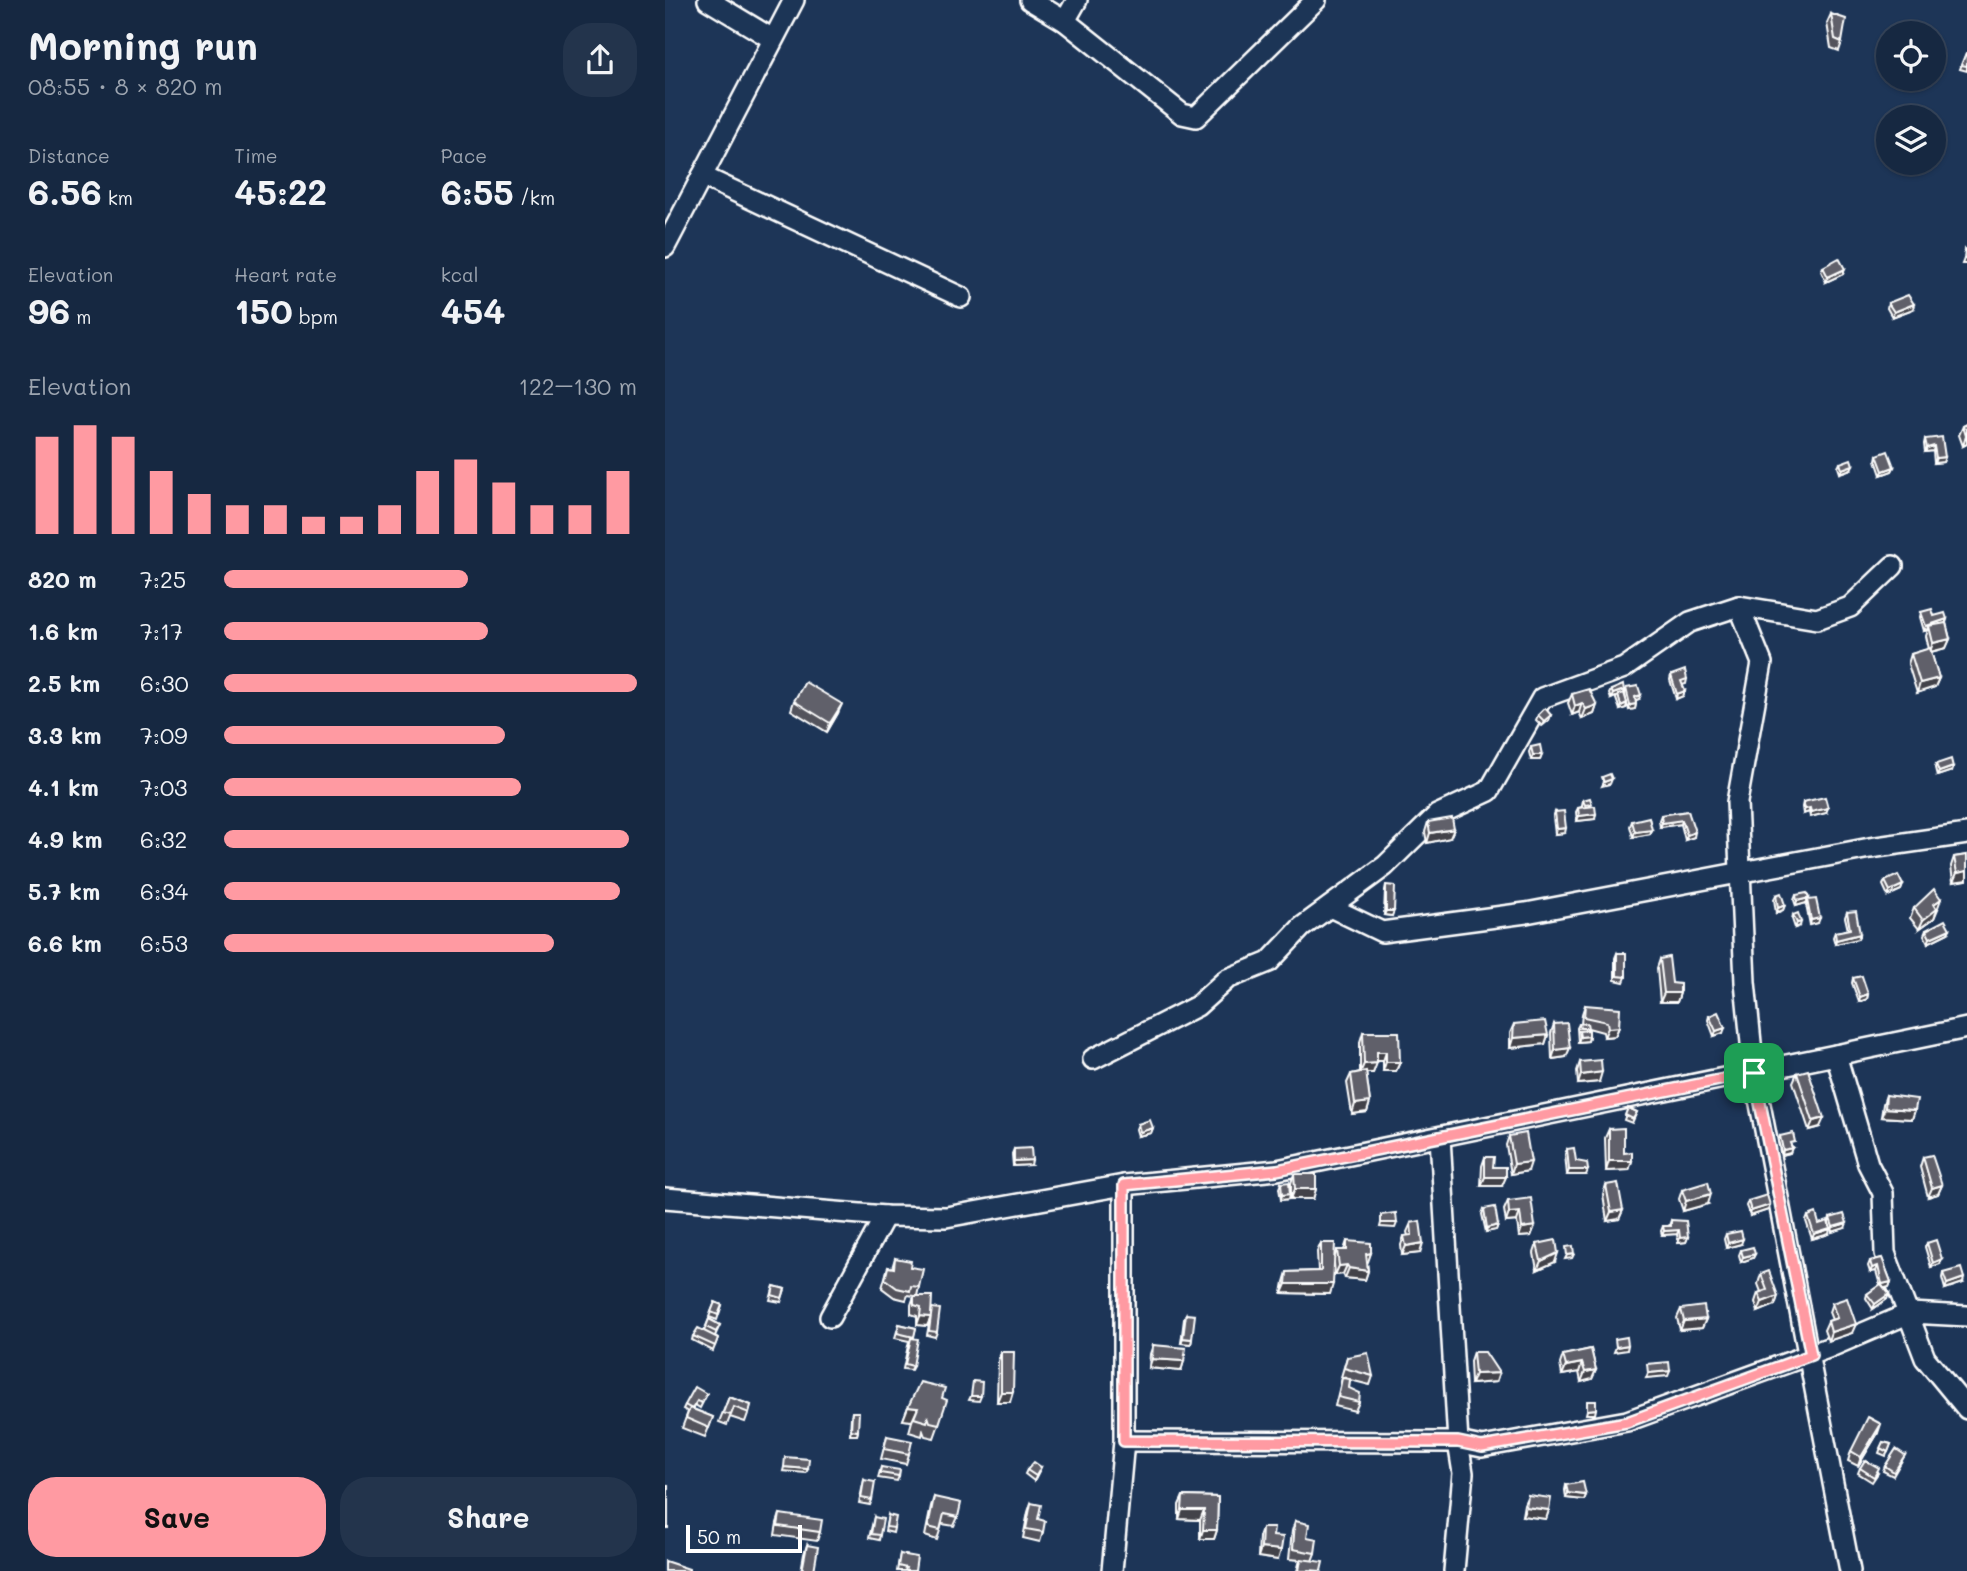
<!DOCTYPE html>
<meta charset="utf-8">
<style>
body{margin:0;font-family:Mali,sans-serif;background:#23344c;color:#f1f3f6;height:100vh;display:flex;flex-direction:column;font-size:26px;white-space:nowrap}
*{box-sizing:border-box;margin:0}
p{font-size:23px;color:#9ea6b1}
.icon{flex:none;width:38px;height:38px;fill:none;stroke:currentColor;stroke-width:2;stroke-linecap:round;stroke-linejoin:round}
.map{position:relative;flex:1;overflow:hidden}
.panel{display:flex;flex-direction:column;background:#162841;width:665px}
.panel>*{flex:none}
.buttons{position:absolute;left:1211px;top:21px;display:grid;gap:14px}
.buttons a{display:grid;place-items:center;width:70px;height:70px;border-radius:50%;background:#162841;box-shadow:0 2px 5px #0004,0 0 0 2px #35445a;font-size:35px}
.scale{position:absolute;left:21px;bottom:18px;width:116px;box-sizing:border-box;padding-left:7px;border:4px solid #fff;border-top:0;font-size:19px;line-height:24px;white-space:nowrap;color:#fff;-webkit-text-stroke:5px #1d3557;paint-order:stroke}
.pin{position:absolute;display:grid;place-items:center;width:60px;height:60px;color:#fff;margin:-30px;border-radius:14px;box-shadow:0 4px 10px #0006}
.round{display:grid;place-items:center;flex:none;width:74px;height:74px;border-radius:28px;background:#23344c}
.headline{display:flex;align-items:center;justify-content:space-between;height:119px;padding:0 28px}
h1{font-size:38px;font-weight:700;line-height:52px}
.figures{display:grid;grid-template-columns:repeat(3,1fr);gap:10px;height:119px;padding:7px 28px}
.figures div{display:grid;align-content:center}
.figures b{font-size:35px;font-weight:700}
.figures small{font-size:19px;font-weight:400}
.figures p{font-size:19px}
.chart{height:196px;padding:14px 28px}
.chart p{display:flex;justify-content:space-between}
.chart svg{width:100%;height:126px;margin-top:7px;stroke:#ff9aa2;stroke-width:6}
.action{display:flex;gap:14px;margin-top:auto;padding:14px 28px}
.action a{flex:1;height:80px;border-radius:28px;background:#ff9aa2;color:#111;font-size:28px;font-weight:700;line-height:80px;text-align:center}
.action a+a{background:#23344c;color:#f1f3f6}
ul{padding:0 28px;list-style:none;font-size:23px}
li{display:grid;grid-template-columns:112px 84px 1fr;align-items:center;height:52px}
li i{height:18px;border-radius:9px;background:#ff9aa2}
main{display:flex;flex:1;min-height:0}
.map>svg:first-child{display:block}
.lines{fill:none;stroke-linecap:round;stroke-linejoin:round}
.minor-casing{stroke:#fff;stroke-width:24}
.minor{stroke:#1d3557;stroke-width:19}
.wall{fill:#53535b;stroke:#fff;stroke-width:2}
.shaded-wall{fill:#43434a;stroke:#fff;stroke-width:2}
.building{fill:#60606a;stroke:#fff;stroke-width:2}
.route-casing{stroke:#fff;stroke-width:14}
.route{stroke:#ff9aa2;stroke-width:9}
</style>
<main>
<section class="panel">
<div class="headline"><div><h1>Morning run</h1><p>08:55 · 8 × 820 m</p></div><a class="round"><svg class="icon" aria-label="share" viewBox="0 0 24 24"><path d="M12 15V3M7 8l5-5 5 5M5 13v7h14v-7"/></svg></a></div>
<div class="figures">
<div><p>Distance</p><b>6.56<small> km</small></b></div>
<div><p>Time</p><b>45:22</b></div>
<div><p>Pace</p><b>6:55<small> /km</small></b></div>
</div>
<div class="figures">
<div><p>Elevation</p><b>96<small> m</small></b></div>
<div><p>Heart rate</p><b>150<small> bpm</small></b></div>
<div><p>kcal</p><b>454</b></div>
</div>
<div class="chart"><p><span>Elevation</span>122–130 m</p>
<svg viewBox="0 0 160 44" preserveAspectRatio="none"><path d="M5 44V10M15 44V6M25 44V10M35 44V22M45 44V30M55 44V34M65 44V34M75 44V38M85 44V38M95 44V34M105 44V22M115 44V18M125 44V26M135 44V34M145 44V34M155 44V22"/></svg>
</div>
<ul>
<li><b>820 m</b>7:25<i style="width:59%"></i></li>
<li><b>1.6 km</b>7:17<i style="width:64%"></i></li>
<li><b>2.5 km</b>6:30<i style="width:100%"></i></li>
<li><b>3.3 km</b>7:09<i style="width:68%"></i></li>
<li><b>4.1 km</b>7:03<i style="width:72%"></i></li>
<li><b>4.9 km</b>6:32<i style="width:98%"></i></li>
<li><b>5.7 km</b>6:34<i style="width:96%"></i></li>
<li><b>6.6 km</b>6:53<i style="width:80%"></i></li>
</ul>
<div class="action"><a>Save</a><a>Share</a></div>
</section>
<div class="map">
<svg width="1302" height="1571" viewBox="0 0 1302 1571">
<rect width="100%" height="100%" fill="#1d3557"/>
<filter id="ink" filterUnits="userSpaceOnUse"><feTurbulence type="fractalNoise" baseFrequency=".0143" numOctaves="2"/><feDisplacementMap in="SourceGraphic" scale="14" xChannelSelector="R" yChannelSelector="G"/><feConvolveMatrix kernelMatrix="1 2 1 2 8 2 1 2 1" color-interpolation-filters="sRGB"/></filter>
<g filter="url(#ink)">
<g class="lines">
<g class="minor-casing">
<g id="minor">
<polyline points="43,0 106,38"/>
<polyline points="365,0 400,21 517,114 531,117 651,0"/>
<polyline points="400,21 412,0"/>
<polyline points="37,176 296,297"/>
<polyline points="0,247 129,0"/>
<polyline points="1074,606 1097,663 1072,802 1080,982 1089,1073 1185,1571"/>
<polyline points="665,907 717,932 861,913 1205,848 1302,834"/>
<polyline points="1171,1055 1203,1164 1218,1193 1220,1253 1260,1358 1302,1409"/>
<polyline points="428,1059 532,1006 562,979 604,962 637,927 720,866 772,815 824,791 877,698 959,668 1025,622 1074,606 1152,619 1185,607 1228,566"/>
<polyline points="775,1137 793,1442 798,1473 789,1571"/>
<polyline points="0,1198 220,1216 281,1217 459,1185 612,1170 1302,1028"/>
<polyline points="165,1317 220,1216"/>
<polyline points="459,1441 793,1442 817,1447 962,1421 1163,1348 1245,1313 1302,1316"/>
<polyline points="447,1571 459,1441 459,1185"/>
</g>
</g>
<use href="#minor" class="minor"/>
</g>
<g class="wall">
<polygon points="1166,14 1177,42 1174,51 1166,48 1162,23"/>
<polygon points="1301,53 1302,53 1302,71 1295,69"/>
<polygon points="1158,267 1180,269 1178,274 1161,282 1156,271"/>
<polygon points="1223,303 1248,309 1227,317 1222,308"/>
<polygon points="1302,424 1302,444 1298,446 1294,435 1298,426"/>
<polygon points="1260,439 1280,457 1278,462 1269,463 1268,451 1260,452 1259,444"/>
<polygon points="1212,455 1229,467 1227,471 1216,475 1211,460"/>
<polygon points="1175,463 1186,469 1175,473 1173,467"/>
<polygon points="1256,612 1282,619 1281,623 1285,639 1281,648 1266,652 1274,678 1270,687 1252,693 1243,664 1246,654 1264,649 1261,636 1263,630 1259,631 1255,617"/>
<polygon points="1006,675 1022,679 1021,684 1017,685 1020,691 1018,696 1011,699 1005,680"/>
<polygon points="961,688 974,699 971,700 971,704 970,709 964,710 962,704 961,708 955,710 951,699 952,696 946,699 944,694 946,690 959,690 958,693 961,700 960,693"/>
<polygon points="907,694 932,705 929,714 917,719 914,712 907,715 903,703"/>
<polygon points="129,701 173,713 162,732 126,710"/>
<polygon points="873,715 886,715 884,720 877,726 871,720"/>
<polygon points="866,747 877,755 875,760 866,760 864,752"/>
<polygon points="1271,764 1288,767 1287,771 1272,776 1270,768"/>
<polygon points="918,800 926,806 930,819 912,821 911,812 913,808 917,807 917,805"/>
<polygon points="1138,802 1161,813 1145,817 1144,812 1138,814 1137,807"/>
<polygon points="1023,811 1029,837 1020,840 1016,824 995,827 994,820 996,815"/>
<polygon points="890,812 900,833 890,834 888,817"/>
<polygon points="967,821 987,830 985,834 968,837 965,826"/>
<polygon points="763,822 789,829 785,838 762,843 760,832"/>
<polygon points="1302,855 1302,880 1288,882 1286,866 1289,857"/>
<polygon points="1220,881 1238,885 1236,890 1223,896 1218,885"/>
<polygon points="721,885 727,916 719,915 720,890"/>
<polygon points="1111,895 1120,905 1118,910 1111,913 1109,899"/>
<polygon points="1131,895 1143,900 1153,923 1145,925 1141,905 1141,903 1131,906 1129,900"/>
<polygon points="1249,908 1273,909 1269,918 1254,929 1245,918"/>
<polygon points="1182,912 1195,934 1193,939 1170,944 1168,937 1170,932 1183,930 1180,917"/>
<polygon points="1128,915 1135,926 1130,928 1127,919"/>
<polygon points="1261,930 1283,933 1263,943 1259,935"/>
<polygon points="952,953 961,977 959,982 950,980 950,958"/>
<polygon points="995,959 1007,983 1015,993 1012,1002 995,1002 992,968"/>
<polygon points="1188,978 1203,994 1202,999 1194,1002 1187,983"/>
<polygon points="920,1005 954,1027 950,1036 939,1037 938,1032 923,1028 922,1030 924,1036 923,1041 913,1042 912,1028 914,1024 916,1024 917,1014"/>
<polygon points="1044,1016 1058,1033 1049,1036 1043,1020"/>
<polygon points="849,1024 883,1035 880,1044 845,1048 845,1033"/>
<polygon points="889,1024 901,1057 887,1059 886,1033"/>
<polygon points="698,1032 735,1062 731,1071 718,1071 718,1061 712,1061 708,1073 701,1073 705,1102 702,1112 687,1114 682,1083 686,1074 695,1072 695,1042"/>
<polygon points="915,1062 934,1082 913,1084 912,1071"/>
<polygon points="1132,1073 1155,1127 1144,1130 1128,1082"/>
<polygon points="1221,1095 1250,1110 1247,1119 1216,1117 1218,1104"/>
<polygon points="963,1108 972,1112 967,1123 959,1120"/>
<polygon points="473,1124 488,1128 486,1133 473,1136 471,1129"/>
<polygon points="944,1129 959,1153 967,1161 964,1170 941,1171 940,1138"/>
<polygon points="844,1136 863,1171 846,1174 841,1145"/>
<polygon points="1115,1136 1128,1147 1126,1147 1125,1153 1117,1155 1113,1141"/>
<polygon points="349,1149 366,1165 348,1166 347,1154"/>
<polygon points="902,1149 911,1161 921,1175 902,1175 900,1154"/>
<polygon points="820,1157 828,1167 837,1186 816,1186 817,1166"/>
<polygon points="1258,1157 1277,1185 1273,1194 1263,1197 1255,1167"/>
<polygon points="629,1174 651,1189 648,1199 626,1199 626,1183"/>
<polygon points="616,1183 624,1199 616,1200 614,1188"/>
<polygon points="941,1185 958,1210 954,1219 942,1221 938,1194"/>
<polygon points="1017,1190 1043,1204 1018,1211 1014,1199"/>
<polygon points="843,1201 870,1226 866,1236 854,1237 852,1221 841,1222 839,1210"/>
<polygon points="1083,1201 1103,1210 1085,1216 1081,1206"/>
<polygon points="819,1209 833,1225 831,1230 821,1232 817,1214"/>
<polygon points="1143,1216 1154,1224 1164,1234 1147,1239 1141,1221"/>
<polygon points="1165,1218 1180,1228 1167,1232 1164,1223"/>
<polygon points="1006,1220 1023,1237 1021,1242 1013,1243 1012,1234 997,1235 996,1231 998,1226 1004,1226"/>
<polygon points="746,1223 755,1253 737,1255 736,1245 739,1236 743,1236 742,1232"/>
<polygon points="1061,1234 1076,1244 1061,1248 1059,1239"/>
<polygon points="682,1241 706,1253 702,1262 703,1271 700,1280 680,1278 678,1274 670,1275 669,1262 665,1294 617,1293 619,1282 622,1272 653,1271 652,1252 656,1243 669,1259 672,1250 679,1250"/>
<polygon points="1262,1243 1275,1264 1266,1267 1260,1247"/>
<polygon points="872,1244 890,1262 872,1270 869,1253"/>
<polygon points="1076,1250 1090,1254 1088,1258 1076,1262 1074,1255"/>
<polygon points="230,1258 245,1267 254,1287 252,1296 266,1313 267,1308 272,1332 270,1337 262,1335 265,1319 262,1326 252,1325 252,1316 246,1314 246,1305 249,1296 243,1295 241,1300 229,1297 217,1288 223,1267 227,1268"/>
<polygon points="1217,1258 1226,1282 1224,1287 1219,1288 1222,1299 1208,1309 1201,1298 1202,1294 1215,1285 1211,1271 1205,1272 1203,1266 1205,1261"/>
<polygon points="1278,1273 1298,1283 1280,1289 1277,1278"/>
<polygon points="1096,1274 1113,1296 1110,1305 1093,1312 1090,1302 1093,1293 1096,1292 1093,1284"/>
<polygon points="109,1286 120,1289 116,1302 105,1300"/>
<polygon points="50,1302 57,1305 52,1320 44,1317"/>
<polygon points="1167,1303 1187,1333 1163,1341 1159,1330 1163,1321 1167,1320 1164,1312"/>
<polygon points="1016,1309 1041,1319 1037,1328 1015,1330 1012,1318"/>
<polygon points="521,1314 527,1339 526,1344 516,1343 519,1319"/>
<polygon points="44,1319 55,1325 50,1336 53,1338 48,1351 27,1340 28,1336 39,1331"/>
<polygon points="234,1324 251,1328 248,1338 248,1366 246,1370 238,1369 244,1341 230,1338"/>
<polygon points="488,1345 519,1361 516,1371 484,1368 485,1354"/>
<polygon points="926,1349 931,1370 927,1379 916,1382 914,1372 897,1375 895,1364 898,1355"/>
<polygon points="336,1352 345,1402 332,1402 333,1361"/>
<polygon points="808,1352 834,1373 831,1382 806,1384 805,1361"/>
<polygon points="682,1357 708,1376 705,1385 685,1380 684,1388 694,1402 690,1411 670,1406 677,1378 681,1378 676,1377"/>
<polygon points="42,1394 35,1408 30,1405 28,1409 48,1417 40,1437 17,1428 23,1412 18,1409 20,1405"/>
<polygon points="64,1397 86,1405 80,1422 65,1417 62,1425 54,1422"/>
<polygon points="277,1398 274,1424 269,1438 260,1436 258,1431 257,1436 244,1432 247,1421 238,1420 243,1407"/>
<polygon points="187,1412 193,1431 192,1435 185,1435 186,1417"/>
<polygon points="1213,1433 1193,1466 1183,1461 1186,1451"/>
<polygon points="222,1436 244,1454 241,1464 216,1459"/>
<polygon points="1218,1442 1226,1444 1221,1456 1214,1453"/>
<polygon points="1240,1455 1228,1476 1218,1471 1220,1466"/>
<polygon points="216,1467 234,1476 232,1481 213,1478"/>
<polygon points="376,1467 369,1481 360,1474 362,1470"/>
<polygon points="1195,1468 1213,1473 1207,1482 1193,1473"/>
<polygon points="199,1480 207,1500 205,1505 194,1503"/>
<polygon points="901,1485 921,1495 919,1500 901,1498 900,1490"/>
<polygon points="863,1495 884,1510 881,1519 857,1516 859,1504"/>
<polygon points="518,1496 553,1497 552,1530 549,1539 535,1539 535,1520 514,1519 514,1505"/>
<polygon points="269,1497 293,1517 289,1526 277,1524 272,1540 260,1536 266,1506"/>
<polygon points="366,1503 378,1532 375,1542 358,1538 363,1512"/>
<polygon points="115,1514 155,1532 152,1541 110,1535 112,1523"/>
<polygon points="223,1515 229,1528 228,1533 220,1531"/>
<polygon points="209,1517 215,1535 214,1540 204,1538"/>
<polygon points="630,1521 642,1537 650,1553 647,1561 656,1571 632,1571 635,1560 624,1559 627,1531"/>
<polygon points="597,1528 608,1536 613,1560 593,1557 594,1537"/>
<polygon points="142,1545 149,1571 136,1571 139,1554"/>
<polygon points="235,1554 250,1571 232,1571"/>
</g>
<g class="shaded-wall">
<polygon points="1299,259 1302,259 1302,264 1297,264"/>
<polygon points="1180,269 1178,274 1161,282 1163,277"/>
<polygon points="1249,304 1248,309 1227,317 1229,312"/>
<polygon points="1301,436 1302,436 1302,444 1298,446"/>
<polygon points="1269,446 1268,451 1260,452 1262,448"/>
<polygon points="1280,457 1278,462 1269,463 1271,458"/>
<polygon points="1188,465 1186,469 1175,473 1177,469"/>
<polygon points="1229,467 1227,471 1216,475 1218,471"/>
<polygon points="1282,619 1280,624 1264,626 1263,630 1259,631 1261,626"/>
<polygon points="1285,639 1281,648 1265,652 1268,643"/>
<polygon points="1274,678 1270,687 1252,693 1255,683"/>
<polygon points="959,690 958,694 946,699 948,694"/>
<polygon points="1020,691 1018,696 1011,699 1012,694"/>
<polygon points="976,695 974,699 968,701 970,697"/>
<polygon points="917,703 914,712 907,715 910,706"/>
<polygon points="962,703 961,708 955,710 956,706"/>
<polygon points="177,704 173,713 162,732 165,723"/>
<polygon points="971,704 970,709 964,710 965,705"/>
<polygon points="932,705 929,714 917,719 921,709"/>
<polygon points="886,715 884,720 877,726 879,721"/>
<polygon points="868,755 877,755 875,760 866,760"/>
<polygon points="1288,767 1287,771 1272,776 1274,772"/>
<polygon points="947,779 945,784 937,786 939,782"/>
<polygon points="1145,808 1144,812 1138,814 1140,809"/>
<polygon points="1163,808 1161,813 1145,817 1146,812"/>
<polygon points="931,814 930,819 912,821 914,816"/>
<polygon points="1017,820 1016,824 995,827 997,823"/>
<polygon points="901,828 900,833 890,834 892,829"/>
<polygon points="789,829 785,838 762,843 765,833"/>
<polygon points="987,830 985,834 968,837 970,832"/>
<polygon points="1030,832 1029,837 1020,840 1022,835"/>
<polygon points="1302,871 1302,880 1288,882 1292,873"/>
<polygon points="1238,885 1236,890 1223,896 1225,891"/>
<polygon points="1144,898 1141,903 1131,906 1132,901"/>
<polygon points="1276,899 1269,918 1254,929 1258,920 1269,904"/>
<polygon points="1120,905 1118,910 1111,913 1113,908"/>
<polygon points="721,911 729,911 727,916 719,915"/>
<polygon points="1155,918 1153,923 1145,925 1146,920"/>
<polygon points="1136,922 1135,926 1130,928 1132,923"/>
<polygon points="1285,929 1283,933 1263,943 1265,938"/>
<polygon points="1195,934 1193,939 1170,944 1171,940"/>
<polygon points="999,993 1015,993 1012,1002 995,1002"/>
<polygon points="1203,994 1202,999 1194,1002 1195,997"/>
<polygon points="954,1027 950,1036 939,1037 943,1028"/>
<polygon points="1060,1028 1058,1033 1049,1036 1051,1031"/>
<polygon points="883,1035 880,1044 845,1048 848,1038"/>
<polygon points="924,1036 923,1041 913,1042 915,1037"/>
<polygon points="905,1048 901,1057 887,1059 890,1050"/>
<polygon points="712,1052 721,1052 718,1061 708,1061"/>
<polygon points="721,1062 735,1062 731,1071 718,1071"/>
<polygon points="712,1063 708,1073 695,1073 699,1064"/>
<polygon points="937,1072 934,1082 913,1084 916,1075"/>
<polygon points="705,1102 702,1112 687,1114 690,1104"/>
<polygon points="1220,1108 1250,1110 1247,1119 1216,1117"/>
<polygon points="1159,1118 1155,1127 1144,1130 1148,1121"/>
<polygon points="488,1128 486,1133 473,1136 475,1132"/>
<polygon points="1127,1148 1125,1153 1117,1155 1118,1150"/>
<polygon points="367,1160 366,1165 348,1166 349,1161"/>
<polygon points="944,1161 967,1161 964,1170 941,1171"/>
<polygon points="866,1162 863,1171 846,1174 849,1164"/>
<polygon points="904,1170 923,1170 921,1175 902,1175"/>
<polygon points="820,1177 841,1177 837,1186 816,1186"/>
<polygon points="1277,1185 1273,1194 1263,1197 1267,1188"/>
<polygon points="630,1189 651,1189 648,1199 626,1199"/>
<polygon points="625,1194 624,1199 616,1200 617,1195"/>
<polygon points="1046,1194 1043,1204 1018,1211 1021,1201"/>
<polygon points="1105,1205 1103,1210 1085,1216 1086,1211"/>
<polygon points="958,1210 954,1219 942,1221 946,1212"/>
<polygon points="855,1212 852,1221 841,1222 844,1213"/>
<polygon points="716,1223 732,1223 730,1228 715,1227"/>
<polygon points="1182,1223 1180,1228 1167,1232 1168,1227"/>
<polygon points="833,1225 831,1230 821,1232 822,1228"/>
<polygon points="870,1226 866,1236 854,1237 857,1228"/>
<polygon points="1165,1229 1164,1234 1147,1239 1149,1234"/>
<polygon points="1014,1230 1012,1234 997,1235 999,1231"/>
<polygon points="1023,1237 1021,1242 1013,1243 1015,1238"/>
<polygon points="1078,1239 1076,1244 1061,1248 1063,1243"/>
<polygon points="758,1243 755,1253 737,1255 741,1246"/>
<polygon points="706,1253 703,1262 698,1263 701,1254"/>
<polygon points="893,1253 890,1262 872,1270 876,1261"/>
<polygon points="909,1254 907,1258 900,1259 902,1255"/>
<polygon points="1090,1254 1088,1258 1076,1262 1078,1257"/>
<polygon points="1277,1259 1275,1264 1266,1267 1268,1263"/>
<polygon points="682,1265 678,1274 670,1275 674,1266"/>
<polygon points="1213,1266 1211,1271 1205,1272 1207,1268"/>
<polygon points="684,1268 703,1271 700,1280 680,1278"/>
<polygon points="1299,1278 1298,1283 1280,1289 1282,1284"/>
<polygon points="1226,1282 1224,1287 1216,1289 1217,1284"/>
<polygon points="621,1284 668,1284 665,1294 617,1293"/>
<polygon points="1224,1294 1222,1299 1208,1309 1210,1304"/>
<polygon points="1113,1296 1110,1305 1093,1312 1097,1302"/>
<polygon points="255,1316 266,1317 262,1326 252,1325"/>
<polygon points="1041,1319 1037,1328 1015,1330 1019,1321"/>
<polygon points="1191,1324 1187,1333 1163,1341 1166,1332"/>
<polygon points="518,1338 527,1339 526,1344 516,1343"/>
<polygon points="963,1345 962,1350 949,1352 951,1347"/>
<polygon points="487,1359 519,1361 516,1371 484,1368"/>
<polygon points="917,1363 914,1372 897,1375 901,1366"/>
<polygon points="931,1370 927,1379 916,1382 920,1372"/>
<polygon points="1005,1371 1003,1376 981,1378 983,1373"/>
<polygon points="834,1373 831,1382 806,1384 810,1374"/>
<polygon points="336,1392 348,1392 345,1402 332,1402"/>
<polygon points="306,1396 316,1396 314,1401 304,1400"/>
<polygon points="243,1407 253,1408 247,1421 238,1420"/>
<polygon points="931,1409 930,1414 921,1414 922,1410"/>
<polygon points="1216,1424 1213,1433 1193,1466 1196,1457"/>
<polygon points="186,1430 193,1431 192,1435 185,1435"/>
<polygon points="119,1467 143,1469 141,1473 118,1471"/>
<polygon points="903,1493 921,1495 919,1500 901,1498"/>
<polygon points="861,1507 884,1510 881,1519 857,1516"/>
<polygon points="517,1510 539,1510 535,1520 514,1519"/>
<polygon points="538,1530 552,1530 549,1539 535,1539"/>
<polygon points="596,1548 616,1550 613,1560 593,1557"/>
</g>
<g class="building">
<polygon points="1166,14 1181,19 1177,42 1170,39"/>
<polygon points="1301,53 1302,53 1302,66 1296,65"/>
<polygon points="1300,249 1302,250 1302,259 1299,259"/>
<polygon points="1174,258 1180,269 1163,277 1158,267"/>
<polygon points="1243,295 1249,304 1229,312 1223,303"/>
<polygon points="1302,424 1302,436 1301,436 1298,426"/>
<polygon points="1277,437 1280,457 1271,458 1269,446 1262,448 1260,439"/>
<polygon points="1223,451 1229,467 1218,471 1212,455"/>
<polygon points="1186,459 1188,465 1177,469 1175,463"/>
<polygon points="1267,609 1269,616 1280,613 1282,619 1261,626 1256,612"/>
<polygon points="1281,623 1285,639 1268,643 1264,626"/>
<polygon points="1265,648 1274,678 1255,683 1246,654"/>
<polygon points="1020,670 1022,679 1016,681 1020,691 1012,694 1006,675"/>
<polygon points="140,682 177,704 165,723 129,701"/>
<polygon points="958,685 959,690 948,694 946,690"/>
<polygon points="973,686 976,695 970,697 971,704 965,705 961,688"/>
<polygon points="924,689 932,705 921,709 917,703 910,706 907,694"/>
<polygon points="959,693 962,703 956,706 953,695"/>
<polygon points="880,708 886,715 879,721 873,715"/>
<polygon points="875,745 877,755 868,755 866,747"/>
<polygon points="1286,759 1288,767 1274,772 1271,764"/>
<polygon points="945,774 947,779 939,782 937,777"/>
<polygon points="1160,797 1163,808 1146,812 1145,808 1140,809 1138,802"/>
<polygon points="925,798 927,804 920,805 918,800"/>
<polygon points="930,806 931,814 914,816 913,808"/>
<polygon points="899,811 901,828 892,829 890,812"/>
<polygon points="1023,811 1030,832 1022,835 1017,820 997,823 996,815"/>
<polygon points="984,817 987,830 970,832 967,821"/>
<polygon points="787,818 789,829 765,833 763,822"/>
<polygon points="1302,855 1302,871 1292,873 1289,857"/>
<polygon points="1233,875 1238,885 1225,891 1220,881"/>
<polygon points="721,885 730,886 729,911 721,911"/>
<polygon points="1269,889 1276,899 1269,904 1272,909 1258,920 1249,908"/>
<polygon points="1116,893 1120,905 1113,908 1111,895"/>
<polygon points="1142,893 1144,898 1132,901 1131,895"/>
<polygon points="1151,899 1155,918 1146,920 1142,900"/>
<polygon points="1191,911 1195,934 1171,940 1170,932 1185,929 1182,912"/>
<polygon points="1133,913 1136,922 1132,923 1128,915"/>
<polygon points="1280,920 1285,929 1265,938 1261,930"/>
<polygon points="952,953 961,953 961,977 952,976"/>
<polygon points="1004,957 1007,983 1015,984 1015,993 999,993 995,959"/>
<polygon points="1197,976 1203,994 1195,997 1188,978"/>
<polygon points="920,1005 955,1008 954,1027 943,1028 942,1022 919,1017"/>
<polygon points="1053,1012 1060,1028 1051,1031 1044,1016"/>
<polygon points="880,1021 883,1035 848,1038 849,1024"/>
<polygon points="902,1023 905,1048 890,1050 889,1024"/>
<polygon points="922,1023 923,1028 915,1028 914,1024"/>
<polygon points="924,1030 924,1036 915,1037 914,1031"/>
<polygon points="698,1032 734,1032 735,1062 721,1062 721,1052 712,1052 712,1063 699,1064"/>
<polygon points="936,1060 937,1072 916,1075 915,1062"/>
<polygon points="1143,1070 1159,1118 1148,1121 1132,1073"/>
<polygon points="701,1071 705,1102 690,1104 686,1074"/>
<polygon points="1221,1095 1252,1099 1250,1110 1220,1108"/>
<polygon points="963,1108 972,1112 968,1119 960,1115"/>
<polygon points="485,1120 488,1128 475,1132 473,1124"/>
<polygon points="959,1128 959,1153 967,1152 967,1161 944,1161 944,1129"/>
<polygon points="861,1133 866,1162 849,1164 844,1136"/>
<polygon points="1128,1133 1130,1142 1125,1143 1127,1148 1118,1150 1115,1136"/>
<polygon points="366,1148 367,1160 349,1161 349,1149"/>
<polygon points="909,1148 911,1161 922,1163 923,1170 904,1170 902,1149"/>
<polygon points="1267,1155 1277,1185 1267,1188 1258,1157"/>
<polygon points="820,1157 829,1157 828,1167 841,1167 841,1177 820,1177"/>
<polygon points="629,1174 651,1174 651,1189 630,1189"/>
<polygon points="624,1182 625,1194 617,1195 616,1183"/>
<polygon points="1043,1182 1046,1194 1021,1201 1017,1190"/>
<polygon points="953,1183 958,1210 946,1212 941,1185"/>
<polygon points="1102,1195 1105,1205 1086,1211 1083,1201"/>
<polygon points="866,1198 870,1226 857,1228 855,1212 844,1213 843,1201"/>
<polygon points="830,1207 833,1225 822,1228 819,1209"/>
<polygon points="731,1213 732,1223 716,1223 716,1215"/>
<polygon points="1151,1213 1154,1224 1163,1221 1165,1229 1149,1234 1143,1216"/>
<polygon points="1179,1214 1182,1223 1168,1227 1165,1218"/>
<polygon points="1006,1220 1021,1221 1023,1237 1015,1238 1014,1230 999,1231 998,1226 1006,1226"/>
<polygon points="755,1221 758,1243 741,1246 739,1236 747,1235 746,1223"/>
<polygon points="1076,1231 1078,1239 1063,1243 1061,1234"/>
<polygon points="891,1240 893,1253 876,1261 872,1244"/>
<polygon points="1271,1240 1277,1259 1268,1263 1262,1243"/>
<polygon points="682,1241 706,1243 706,1253 701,1254 703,1271 684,1268 682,1265 674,1266 672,1250 682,1250"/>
<polygon points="656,1243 670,1243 668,1284 621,1284 622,1272 656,1271"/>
<polygon points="908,1246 909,1254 902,1255 901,1247"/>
<polygon points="1088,1247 1090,1254 1078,1257 1076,1250"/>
<polygon points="230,1258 246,1261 245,1267 258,1269 254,1287 246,1286 245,1291 232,1288 220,1279 223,1267 229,1268"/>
<polygon points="1217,1258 1226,1282 1217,1284 1213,1266 1207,1268 1205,1261"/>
<polygon points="1296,1268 1299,1278 1282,1284 1278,1273"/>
<polygon points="1104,1271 1113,1296 1097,1302 1093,1293 1102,1290 1096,1274"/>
<polygon points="1216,1284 1224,1294 1210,1304 1202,1294"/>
<polygon points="109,1286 120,1289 117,1298 107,1295"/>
<polygon points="249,1296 267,1296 266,1317 255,1316 256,1307 249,1305"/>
<polygon points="1182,1298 1191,1324 1166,1332 1163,1321 1172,1318 1167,1303"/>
<polygon points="50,1302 57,1305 53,1315 46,1312"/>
<polygon points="1039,1306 1041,1319 1019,1321 1016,1309"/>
<polygon points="267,1308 275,1309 272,1332 264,1331"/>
<polygon points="521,1314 530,1315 527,1339 518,1338"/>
<polygon points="44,1319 55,1325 51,1332 41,1327"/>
<polygon points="234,1324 251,1328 249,1337 232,1333"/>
<polygon points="33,1328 53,1338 50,1346 28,1336"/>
<polygon points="962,1337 963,1345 951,1347 950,1339"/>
<polygon points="246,1338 253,1339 248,1366 240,1364"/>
<polygon points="488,1345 521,1348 519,1361 487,1359"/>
<polygon points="926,1349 931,1370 920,1372 917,1363 901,1366 898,1355"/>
<polygon points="336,1352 349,1352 348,1392 336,1392"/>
<polygon points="808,1352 820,1352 834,1373 810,1374"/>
<polygon points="703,1353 708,1376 679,1368 682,1357"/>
<polygon points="1004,1362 1005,1371 983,1373 982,1364"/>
<polygon points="677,1378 685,1379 684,1388 695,1393 694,1402 673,1397"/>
<polygon points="308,1381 317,1382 316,1396 306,1396"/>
<polygon points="255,1382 280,1388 277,1398 282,1400 274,1424 265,1422 263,1416 262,1422 249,1418 253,1408 243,1407"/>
<polygon points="30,1387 42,1394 37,1403 32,1401 27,1409 20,1405"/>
<polygon points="64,1397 86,1405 84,1413 69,1407 66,1415 58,1413"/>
<polygon points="922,1401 931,1401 931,1409 922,1410"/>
<polygon points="25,1408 48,1417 44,1428 21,1418"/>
<polygon points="187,1412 194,1412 193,1431 186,1430"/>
<polygon points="1203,1417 1216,1424 1196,1457 1186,1451"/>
<polygon points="222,1436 247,1441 244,1454 219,1449"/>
<polygon points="1218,1442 1226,1444 1223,1452 1215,1448"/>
<polygon points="1231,1449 1240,1455 1229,1472 1220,1466"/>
<polygon points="120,1457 144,1459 143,1469 119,1467"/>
<polygon points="1200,1460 1214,1468 1209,1477 1195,1468"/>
<polygon points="369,1462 376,1467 371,1476 362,1470"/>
<polygon points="216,1467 235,1470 234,1476 215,1473"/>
<polygon points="199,1480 210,1482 207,1500 196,1498"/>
<polygon points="918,1482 921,1495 903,1493 901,1485"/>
<rect x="0" y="1485" width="3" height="43"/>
<polygon points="863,1495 886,1498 884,1510 861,1507"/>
<polygon points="518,1496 553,1497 552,1530 538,1530 539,1510 517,1510"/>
<polygon points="269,1497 296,1503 293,1517 279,1514 275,1530 263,1527"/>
<polygon points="366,1503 376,1505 373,1519 380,1521 378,1532 361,1529"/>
<polygon points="115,1514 157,1520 155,1532 113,1526"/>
<polygon points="223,1515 231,1517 229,1528 221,1527"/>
<polygon points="209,1517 218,1519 215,1535 206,1534"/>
<polygon points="630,1521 644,1524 642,1537 652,1539 650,1553 628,1549"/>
<polygon points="597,1528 609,1528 608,1536 618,1537 616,1550 596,1548"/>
<polygon points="142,1545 153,1547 149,1571 137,1571"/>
<polygon points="235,1554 252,1557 250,1571 240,1571 241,1568 233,1566"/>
<polygon points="636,1559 658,1562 656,1571 644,1570 643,1571 634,1571"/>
<polygon points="0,1561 24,1569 24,1571 0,1571"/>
</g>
</g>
<g class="lines" filter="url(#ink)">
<g class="route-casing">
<polygon id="route" points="1089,1073 1146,1355 962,1422 817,1447 793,1442 459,1441 459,1185 612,1170"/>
</g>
<use href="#route" class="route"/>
</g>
</svg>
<div class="buttons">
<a><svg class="icon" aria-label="locate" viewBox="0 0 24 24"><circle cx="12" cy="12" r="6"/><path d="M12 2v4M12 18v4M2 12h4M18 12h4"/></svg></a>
<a><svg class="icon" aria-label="layers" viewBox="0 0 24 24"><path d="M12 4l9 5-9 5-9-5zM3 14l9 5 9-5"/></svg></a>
</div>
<div class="scale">50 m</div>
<div class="pin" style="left:1089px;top:1073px;background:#1e9e55"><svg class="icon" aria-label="arrive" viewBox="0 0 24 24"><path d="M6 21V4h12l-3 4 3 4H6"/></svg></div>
</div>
</main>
